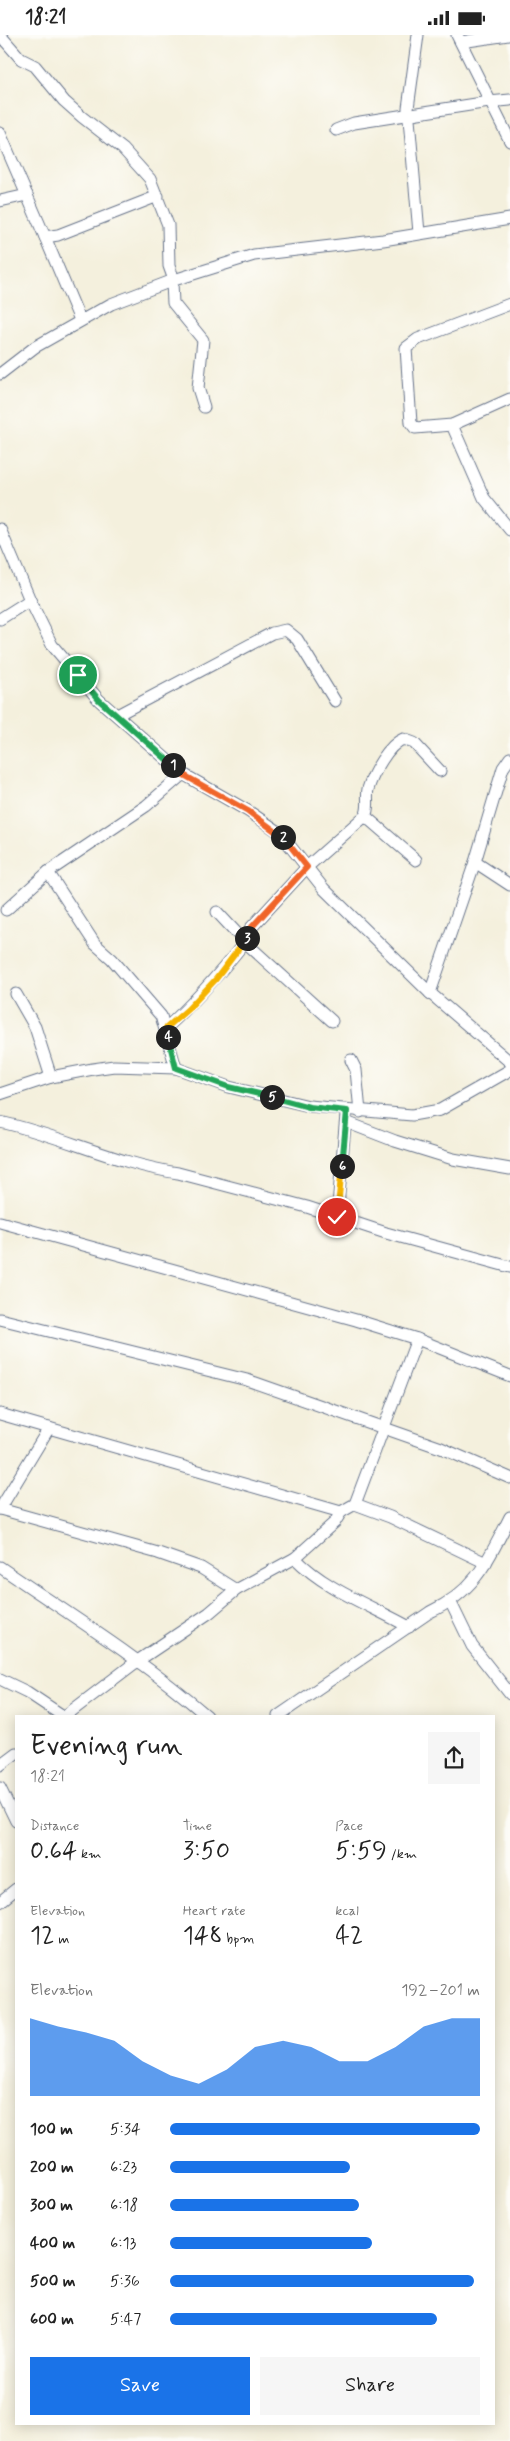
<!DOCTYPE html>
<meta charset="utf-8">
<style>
body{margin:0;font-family:Mynerve,sans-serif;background:#f6f6f6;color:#222;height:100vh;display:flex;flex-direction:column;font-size:19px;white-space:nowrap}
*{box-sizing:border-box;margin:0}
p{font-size:16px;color:#767676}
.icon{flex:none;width:28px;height:28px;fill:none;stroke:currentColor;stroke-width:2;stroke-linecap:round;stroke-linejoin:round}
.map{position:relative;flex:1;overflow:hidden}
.sheet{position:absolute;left:15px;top:1680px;width:480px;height:710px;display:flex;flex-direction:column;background:#fff;border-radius:0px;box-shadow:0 2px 12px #0003}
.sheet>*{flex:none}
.pin{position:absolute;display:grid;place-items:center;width:42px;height:42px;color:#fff;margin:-21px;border:2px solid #fff;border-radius:50%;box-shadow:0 1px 5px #0007}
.km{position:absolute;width:25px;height:25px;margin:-12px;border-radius:50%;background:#222;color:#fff;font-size:14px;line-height:25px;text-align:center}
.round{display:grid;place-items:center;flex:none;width:52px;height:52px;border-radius:0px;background:#f6f6f6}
.headline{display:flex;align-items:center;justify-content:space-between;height:85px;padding:0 15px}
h1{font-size:28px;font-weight:600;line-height:38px}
.figures{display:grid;grid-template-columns:repeat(3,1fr);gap:8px;height:85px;padding:5px 15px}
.figures div{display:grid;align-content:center}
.figures b{font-size:25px;font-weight:600}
.figures small{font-size:14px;font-weight:400}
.figures p{font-size:14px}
.chart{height:140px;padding:10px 15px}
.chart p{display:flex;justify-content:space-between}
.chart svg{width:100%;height:90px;margin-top:5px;fill:#1a73e8;opacity:.7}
.button{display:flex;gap:10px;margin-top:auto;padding:10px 15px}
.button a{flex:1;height:58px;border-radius:0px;background:#1a73e8;color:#fff;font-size:20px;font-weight:600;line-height:58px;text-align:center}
.button a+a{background:#f6f6f6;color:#222}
ul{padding:0 15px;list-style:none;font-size:16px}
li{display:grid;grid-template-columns:80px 60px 1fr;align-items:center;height:38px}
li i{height:12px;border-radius:6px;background:#1a73e8}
.status{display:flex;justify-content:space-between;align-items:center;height:35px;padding:0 25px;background:#fff;direction:ltr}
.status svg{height:14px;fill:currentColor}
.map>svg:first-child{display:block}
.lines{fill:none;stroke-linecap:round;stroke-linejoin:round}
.minor-casing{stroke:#67738a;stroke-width:13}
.minor{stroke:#fff;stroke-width:11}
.split-1-casing{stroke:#fff;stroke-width:10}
.split-2-casing{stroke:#fff;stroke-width:10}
.split-3-casing{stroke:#fff;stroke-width:10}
.split-4-casing{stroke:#fff;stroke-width:10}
.split-5-casing{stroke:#fff;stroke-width:10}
.split-6-casing{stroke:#fff;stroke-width:10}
.split-7-casing{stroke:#fff;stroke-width:10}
.split-1{stroke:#22a559;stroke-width:6}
.split-2{stroke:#f0652b;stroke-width:6}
.split-3{stroke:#f0652b;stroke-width:6}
.split-4{stroke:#f5b400;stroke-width:6}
.split-5{stroke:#22a559;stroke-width:6}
.split-6{stroke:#22a559;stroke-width:6}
.split-7{stroke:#f5b400;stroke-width:6}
</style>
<div class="status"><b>18:21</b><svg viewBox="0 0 49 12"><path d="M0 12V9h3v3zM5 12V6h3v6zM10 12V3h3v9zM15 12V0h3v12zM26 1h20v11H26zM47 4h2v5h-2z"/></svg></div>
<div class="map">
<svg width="510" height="2406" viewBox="0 0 510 2406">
<rect width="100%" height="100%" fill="#fdfcf7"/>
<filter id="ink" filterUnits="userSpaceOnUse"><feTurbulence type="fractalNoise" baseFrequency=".02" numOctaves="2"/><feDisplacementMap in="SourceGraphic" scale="10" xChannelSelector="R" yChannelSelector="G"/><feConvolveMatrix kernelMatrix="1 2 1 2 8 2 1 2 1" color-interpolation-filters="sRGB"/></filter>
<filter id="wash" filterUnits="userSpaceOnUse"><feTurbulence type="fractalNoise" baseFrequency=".0096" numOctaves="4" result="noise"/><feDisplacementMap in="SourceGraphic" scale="20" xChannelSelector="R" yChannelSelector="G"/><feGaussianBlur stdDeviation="1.12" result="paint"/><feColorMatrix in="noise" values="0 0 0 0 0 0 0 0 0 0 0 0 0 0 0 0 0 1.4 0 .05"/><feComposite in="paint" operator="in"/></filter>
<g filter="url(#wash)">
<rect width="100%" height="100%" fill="#f4f0dd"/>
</g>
<g filter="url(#ink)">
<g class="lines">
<g class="minor-casing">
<g id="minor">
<polyline points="0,0 21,24 35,31 64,66 82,82 123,114 150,144 168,190 169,231 174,245"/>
<polyline points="418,0 408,73 419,198"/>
<polyline points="457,0 510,106"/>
<polyline points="461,7 508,0"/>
<polyline points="336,95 354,88 489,67 510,65"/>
<polyline points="0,98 45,202 58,200 158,161"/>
<polyline points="0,166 27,160"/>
<polyline points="45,202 80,285"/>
<polyline points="172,247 173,268 203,305 198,353 204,372"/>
<polyline points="510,269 418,304 406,313 411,388 415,393 452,390 510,364"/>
<polyline points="0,339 35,312 111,269 174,245 254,220 383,205 510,184"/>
<polyline points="452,390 484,463 510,495"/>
<polyline points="0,494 30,565 52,610 99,665 183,739 248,776 279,797 324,854 430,958 510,1027"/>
<polyline points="0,584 30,565"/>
<polyline points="117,680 272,598 286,595 297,604 335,666"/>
<polyline points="365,781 416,825"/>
<polyline points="475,827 510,850"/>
<polyline points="48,837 95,909 112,924 161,981 176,1033"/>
<polyline points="6,875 48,837 146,771 183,739"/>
<polyline points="430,958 475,827 503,733 510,723"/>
<polyline points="16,959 35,992 51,1042"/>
<path d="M 332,986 L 245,907 L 250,894 L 307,832 L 365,781 C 370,773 366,763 368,754 C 373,738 388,710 403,704 L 414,708 L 440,736"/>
<path d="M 165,994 C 195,967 220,938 245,907 L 217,877"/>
<polyline points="351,1025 356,1035 360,1077"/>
<polyline points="0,1059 51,1042 93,1034 114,1031 176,1033 229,1052 309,1071 412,1080 440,1075 510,1035"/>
<path d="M 0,1087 C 60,1100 117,1129 178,1138 L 307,1172 L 386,1198 L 510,1232"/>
<polyline points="346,1087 395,1106 453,1124 510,1134"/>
<polyline points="337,1182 346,1080"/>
<polyline points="0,1187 356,1285 417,1304 510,1341"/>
<polyline points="0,1284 247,1345 441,1413 510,1443"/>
<polyline points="0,1379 341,1477"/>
<polyline points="355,1469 390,1482 486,1528"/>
<polyline points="0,1474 158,1518 201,1533 236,1555"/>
<polyline points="0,1474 49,1393"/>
<path d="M 295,1523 C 326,1555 370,1570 409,1592"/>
<path d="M 0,1532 C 70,1580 143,1625 207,1681"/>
<polyline points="451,1568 472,1611 510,1659"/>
<polyline points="0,1644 27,1657 63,1681"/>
<polyline points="65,1681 136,1627 209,1578 236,1555 295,1523 335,1487 341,1477 355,1469 417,1304"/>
<path d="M 278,1681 L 430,1577 C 476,1556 488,1525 510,1482"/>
<polyline points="0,1730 16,1718"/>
<polyline points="0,1753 16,1786"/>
<polyline points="0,1867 16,1854"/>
</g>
</g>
<use href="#minor" class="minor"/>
</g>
</g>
<g class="lines" filter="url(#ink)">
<g class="split-1-casing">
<polyline id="split-1" points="78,640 99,665 173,730"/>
</g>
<g class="split-2-casing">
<polyline id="split-2" points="173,730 182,739 248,776 283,802"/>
</g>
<g class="split-3-casing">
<polyline id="split-3" points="247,903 250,894 307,832 283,802"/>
</g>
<g class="split-4-casing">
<polyline id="split-4" points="168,1002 165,994 188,974 216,944 247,903"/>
</g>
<g class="split-5-casing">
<polyline id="split-5" points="168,1002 176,1033 229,1052 272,1062"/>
</g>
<g class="split-6-casing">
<polyline id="split-6" points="272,1062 309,1072 347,1076 342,1131"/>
</g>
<g class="split-7-casing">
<polyline id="split-7" points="337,1182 342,1131"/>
</g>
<use href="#split-1" class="split-1"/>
<use href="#split-2" class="split-2"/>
<use href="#split-3" class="split-3"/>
<use href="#split-4" class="split-4"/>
<use href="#split-5" class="split-5"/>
<use href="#split-6" class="split-6"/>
<use href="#split-7" class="split-7"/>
</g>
</svg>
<div class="pin" style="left:78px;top:640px;background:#1e9e55"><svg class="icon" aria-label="arrive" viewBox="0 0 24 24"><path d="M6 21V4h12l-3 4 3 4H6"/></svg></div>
<div class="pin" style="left:337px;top:1182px;background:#d93025"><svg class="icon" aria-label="check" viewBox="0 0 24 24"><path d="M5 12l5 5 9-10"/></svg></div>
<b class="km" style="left:173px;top:730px">1</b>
<b class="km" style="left:283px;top:802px">2</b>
<b class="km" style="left:247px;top:903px">3</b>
<b class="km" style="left:168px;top:1002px">4</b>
<b class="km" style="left:272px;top:1062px">5</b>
<b class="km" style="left:342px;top:1131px">6</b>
<section class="sheet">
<div class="headline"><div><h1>Evening run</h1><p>18:21</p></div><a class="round"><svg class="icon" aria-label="share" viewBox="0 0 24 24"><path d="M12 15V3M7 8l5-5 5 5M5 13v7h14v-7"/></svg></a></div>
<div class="figures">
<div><p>Distance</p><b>0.64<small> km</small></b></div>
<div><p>Time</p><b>3:50</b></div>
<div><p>Pace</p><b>5:59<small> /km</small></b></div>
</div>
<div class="figures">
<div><p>Elevation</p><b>12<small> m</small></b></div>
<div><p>Heart rate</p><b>148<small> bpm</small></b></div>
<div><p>kcal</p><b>42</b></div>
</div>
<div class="chart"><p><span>Elevation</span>192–201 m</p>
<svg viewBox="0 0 160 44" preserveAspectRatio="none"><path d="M0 44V6L10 10L20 13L30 17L40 27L50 34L60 38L70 31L80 20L90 17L100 20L110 27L120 27L130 20L140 10L150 6L160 6V44z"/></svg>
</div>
<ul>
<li><b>100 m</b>5:34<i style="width:100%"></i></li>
<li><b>200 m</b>6:23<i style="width:58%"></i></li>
<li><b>300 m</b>6:18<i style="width:61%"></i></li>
<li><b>400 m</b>6:13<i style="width:65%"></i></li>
<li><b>500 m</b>5:36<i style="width:98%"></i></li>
<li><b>600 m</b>5:47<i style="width:86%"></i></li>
</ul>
<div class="button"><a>Save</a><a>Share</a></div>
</section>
</div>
